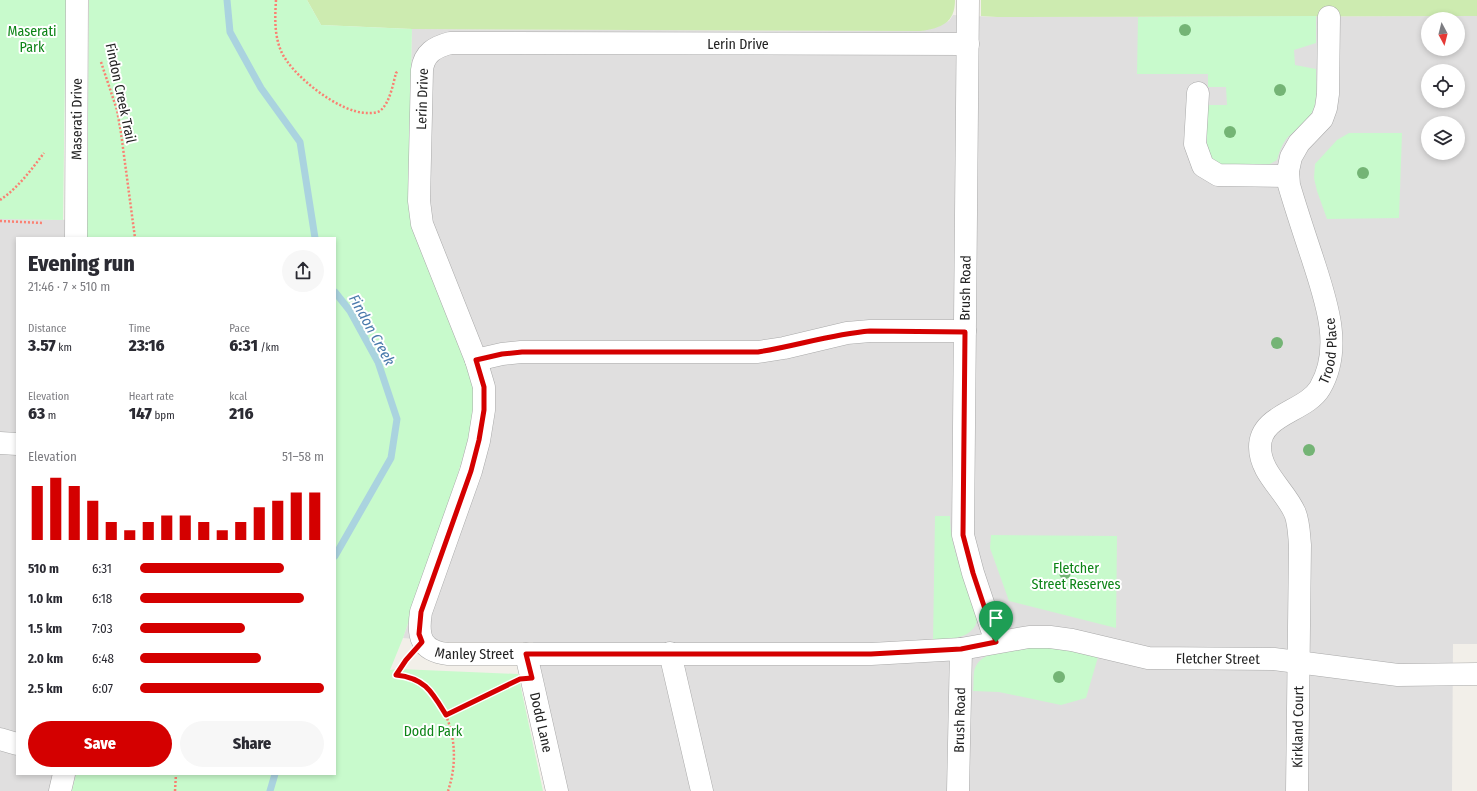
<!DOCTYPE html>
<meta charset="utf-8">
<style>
body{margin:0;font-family:"Fira Sans Condensed",sans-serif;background:#f7f7f7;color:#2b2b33;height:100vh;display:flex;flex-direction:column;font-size:15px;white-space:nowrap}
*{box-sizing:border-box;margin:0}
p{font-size:13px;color:#7c7c81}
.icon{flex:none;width:22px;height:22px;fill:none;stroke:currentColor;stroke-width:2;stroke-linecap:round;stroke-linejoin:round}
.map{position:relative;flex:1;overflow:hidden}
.drawer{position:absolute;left:16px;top:237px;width:320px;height:538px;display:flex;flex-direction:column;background:#fff;border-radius:0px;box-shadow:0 2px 6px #0003}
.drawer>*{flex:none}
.needle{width:26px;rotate:173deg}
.buttons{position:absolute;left:1421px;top:12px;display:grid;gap:8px}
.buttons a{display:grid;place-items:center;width:44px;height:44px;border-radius:50%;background:#fff;box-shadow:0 2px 6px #0003;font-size:20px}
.pin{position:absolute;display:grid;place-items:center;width:34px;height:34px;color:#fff;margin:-41px -17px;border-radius:50% 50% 50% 0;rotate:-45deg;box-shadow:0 0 4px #0007}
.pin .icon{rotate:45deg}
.round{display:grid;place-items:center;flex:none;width:42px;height:42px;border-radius:21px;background:#f7f7f7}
.head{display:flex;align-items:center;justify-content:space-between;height:68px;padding:0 12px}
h1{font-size:22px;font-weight:800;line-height:30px}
.stats{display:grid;grid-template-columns:repeat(3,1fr);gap:6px;height:68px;padding:4px 12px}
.stats div{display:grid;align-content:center}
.stats b{font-size:17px;font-weight:800}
.stats small{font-size:11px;font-weight:400}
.stats p{font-size:11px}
.chart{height:112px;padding:8px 12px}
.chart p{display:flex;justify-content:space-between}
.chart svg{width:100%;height:72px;margin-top:4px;stroke:#d40000;stroke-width:6}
.primary-button{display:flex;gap:8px;margin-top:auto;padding:8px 12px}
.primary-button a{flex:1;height:46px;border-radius:24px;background:#d40000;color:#fff;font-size:16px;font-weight:800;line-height:46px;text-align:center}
.primary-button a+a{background:#f7f7f7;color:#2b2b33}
ul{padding:0 12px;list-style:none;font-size:13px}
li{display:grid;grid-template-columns:64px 48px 1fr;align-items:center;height:30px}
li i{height:10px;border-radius:5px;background:#d40000}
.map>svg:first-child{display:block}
.residential{fill:#e0dfdf;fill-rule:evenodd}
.grass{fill:#cdebb0}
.park{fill:#c8facc}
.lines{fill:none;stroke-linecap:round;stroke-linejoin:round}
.stream{stroke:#aad3df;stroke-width:7}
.minor-casing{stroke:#a9a9a9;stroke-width:23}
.path{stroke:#fa8072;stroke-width:2.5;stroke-dasharray:2 2;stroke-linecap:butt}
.minor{stroke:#fff;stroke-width:22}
.tree{fill:#74b475}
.route-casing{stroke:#fff;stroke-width:8}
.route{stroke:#d40000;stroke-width:5}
.labels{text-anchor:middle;stroke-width:4;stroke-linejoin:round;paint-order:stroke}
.park-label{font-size:14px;fill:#0c8416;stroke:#fff}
.street-label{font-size:14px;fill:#222;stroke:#fff}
.water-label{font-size:15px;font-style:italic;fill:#4a7aab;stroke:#fff}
</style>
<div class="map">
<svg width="1477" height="791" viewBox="0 0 1477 791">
<rect width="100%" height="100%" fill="#f2efe9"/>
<g class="residential">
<path d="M 953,15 L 997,17 L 1477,16 L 1477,644 L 1453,644 L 1452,791 L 566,791 L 533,642 L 448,642 L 403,638 L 453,490 L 470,433 L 408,203 L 412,29 L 921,31 L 949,21 ZM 1428,19 L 1458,19 L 1458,49 L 1428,49 ZM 1428,71 L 1458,71 L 1458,101 L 1428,101 ZM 1428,123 L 1458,123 L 1458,153 L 1428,153 Z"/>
<polygon points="0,219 86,220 87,238 17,238 17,774 76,774 72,791 0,791"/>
</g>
<g class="grass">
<path d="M 307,0 L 955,0 C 955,23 941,28 921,31 L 412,29 L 321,25 Z"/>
<polygon points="981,0 1477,0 1477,16 997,17 981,16"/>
</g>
<g class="park">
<polygon points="0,0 66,0 63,220 0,219"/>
<polygon points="89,0 307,0 321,25 412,29 408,203 469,368 473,390 474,409 470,433 453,490 403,638 390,670 399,669 518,674 543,791 72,791 76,774 335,774 335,238 87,238"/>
<path d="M 1316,16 L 1316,43 L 1294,50 L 1295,65 L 1316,69 C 1316,83 1319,101 1311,114 C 1306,124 1295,130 1287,138 C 1282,144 1279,153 1277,160 L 1268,165 L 1222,165 L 1210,159 L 1207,147 L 1206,105 L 1227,105 L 1226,87 L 1208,87 L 1208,74 L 1137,74 L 1138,17 Z"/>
<polygon points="1349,133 1402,133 1399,218 1327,219 1317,191 1314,178 1315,164 1337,140"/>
<path d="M 935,516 L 950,516 C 950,549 965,579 977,609 C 982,638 953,639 933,641 Z"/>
<polygon points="991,535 1117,536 1116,628 1009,601 990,548"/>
<path d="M 1030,647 L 1061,647 L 1098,657 L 1086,698 L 1061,705 L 999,692 L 973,691 C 974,685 973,678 974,672 C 978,650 1012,650 1030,647 Z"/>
</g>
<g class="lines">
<g class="stream">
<polyline points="227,0 230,32 261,88 300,142 315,238"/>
<polyline points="335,292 350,311 378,362 397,419 391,458 335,556"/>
<polyline points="270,791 275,774"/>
</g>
<g class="minor-casing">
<g id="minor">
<polyline points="968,0 963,535 973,573 996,642"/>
<path id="s1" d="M 968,44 L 450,43 C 435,47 424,53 422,70 L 419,201 L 422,224 L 476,360 L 484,387 L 484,410 L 479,441 L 471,471 L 421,612 C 417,637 421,651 448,654 L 871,654 L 961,649 L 1029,637 L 1050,637 L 1072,640 L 1148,658 L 1274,659 L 1398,675 L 1477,674"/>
<polyline points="1198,93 1195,144 1203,166 1218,175 1288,176"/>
<path id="s2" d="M 76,238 L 77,0"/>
<polyline points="476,360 502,354 521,352 758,352 784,348 847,333 870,331 965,331"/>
<polyline points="0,443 17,444"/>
<polyline points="670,653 702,791"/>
<path id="s3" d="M 526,654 L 557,791"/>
<polyline points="0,739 17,744"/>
<polyline points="60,791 64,774"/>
<path id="s4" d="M 958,791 L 961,649"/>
<path id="s5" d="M 1297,791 C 1298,709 1299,627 1300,545 C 1299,535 1299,523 1295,513 C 1285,490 1260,473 1260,447 C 1260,414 1306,412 1320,388 C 1344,347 1325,298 1312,257 C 1304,233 1296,209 1289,185 L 1288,171 L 1291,157 L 1299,143 L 1322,119 L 1326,108 L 1328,94 L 1329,17"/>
</g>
</g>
<g class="path">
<path d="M 276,0 C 275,17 274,34 281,51 C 292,76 340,113 367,113 C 372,113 378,113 381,110 C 390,102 393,84 396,73 L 398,71"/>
<polyline points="101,62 117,110 121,133 135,238"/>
<path d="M 0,200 C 18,188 31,170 44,153"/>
<polyline points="0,221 43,223"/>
<path d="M 407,658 L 396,675 C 403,676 411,676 417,680 C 424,683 429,689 433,694 C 455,721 459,759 448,791"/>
<polyline points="446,715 510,684"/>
<polyline points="175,791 176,774"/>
</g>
<use href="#minor" class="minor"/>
</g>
<g class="tree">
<circle cx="1185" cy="30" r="6"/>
<circle cx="1280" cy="90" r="6"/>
<circle cx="1230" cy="132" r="6"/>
<circle cx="1363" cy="173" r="6"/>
<circle cx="1277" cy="343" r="6"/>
<circle cx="1309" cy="450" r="6"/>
<circle cx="1065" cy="573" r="6"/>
<circle cx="1059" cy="677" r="6"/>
</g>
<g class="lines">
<g class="route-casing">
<path id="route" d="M 870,331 L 965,332 L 963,535 L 973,573 L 996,642 L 961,649 L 871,654 L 526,654 L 532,678 L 520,679 L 446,715 C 432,692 425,678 396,675 L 406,660 L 422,642 L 419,634 L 421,612 L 471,471 L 479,440 L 484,410 L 484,387 L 476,360 L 502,354 L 522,352 L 758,352 C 796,346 832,334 870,331 Z"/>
</g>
<use href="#route" class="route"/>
</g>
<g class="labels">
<g class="park-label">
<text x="32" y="36">Maserati<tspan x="32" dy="16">Park</tspan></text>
<text x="1076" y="573">Fletcher<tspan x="1076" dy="16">Street Reserves</tspan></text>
<text x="433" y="736">Dodd Park</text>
</g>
<g class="street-label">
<text x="738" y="49">Lerin Drive</text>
<text transform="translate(121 93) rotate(78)" y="5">Findon Creek Trail</text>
<text transform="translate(422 99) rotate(-88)" y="5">Lerin Drive</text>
<text dy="5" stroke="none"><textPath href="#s2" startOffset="119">Maserati Drive</textPath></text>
<text transform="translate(965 288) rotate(-89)" y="5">Brush Road</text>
<text dy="5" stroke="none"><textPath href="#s5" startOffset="481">Trood Place</textPath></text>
<text dy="5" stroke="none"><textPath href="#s1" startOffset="1209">Manley Street</textPath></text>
<text dy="5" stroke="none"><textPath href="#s1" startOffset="1956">Fletcher Street</textPath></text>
<text dy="5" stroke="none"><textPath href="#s4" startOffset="71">Brush Road</textPath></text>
<text dy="5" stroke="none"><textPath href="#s3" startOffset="70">Dodd Lane</textPath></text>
<text dy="5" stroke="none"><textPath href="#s5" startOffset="64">Kirkland Court</textPath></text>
</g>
<g class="water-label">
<text transform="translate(372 330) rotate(61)" y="5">Findon Creek</text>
</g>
</g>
</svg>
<div class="buttons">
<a><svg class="needle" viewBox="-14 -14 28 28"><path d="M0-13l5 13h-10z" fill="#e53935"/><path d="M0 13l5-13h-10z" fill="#7c7c81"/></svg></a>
<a><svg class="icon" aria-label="locate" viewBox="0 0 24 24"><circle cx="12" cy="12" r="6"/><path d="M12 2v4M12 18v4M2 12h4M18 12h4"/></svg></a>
<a><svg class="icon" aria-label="layers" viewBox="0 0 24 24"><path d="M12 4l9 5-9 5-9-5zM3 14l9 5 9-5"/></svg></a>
</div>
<div class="pin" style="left:996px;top:642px;background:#1e9e55"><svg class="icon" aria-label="arrive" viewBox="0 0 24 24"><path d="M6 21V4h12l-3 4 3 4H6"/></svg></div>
<section class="drawer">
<div class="head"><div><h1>Evening run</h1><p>21:46 · 7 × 510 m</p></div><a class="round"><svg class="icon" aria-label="share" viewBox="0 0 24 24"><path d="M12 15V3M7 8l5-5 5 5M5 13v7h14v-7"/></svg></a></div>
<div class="stats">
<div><p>Distance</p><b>3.57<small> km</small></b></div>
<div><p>Time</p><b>23:16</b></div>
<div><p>Pace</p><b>6:31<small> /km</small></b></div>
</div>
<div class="stats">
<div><p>Elevation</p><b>63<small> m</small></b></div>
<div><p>Heart rate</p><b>147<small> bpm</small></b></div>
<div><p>kcal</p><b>216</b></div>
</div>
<div class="chart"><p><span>Elevation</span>51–58 m</p>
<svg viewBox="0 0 160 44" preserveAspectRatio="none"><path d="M5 44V11M15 44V6M25 44V11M35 44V20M45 44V33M55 44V38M65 44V33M75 44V29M85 44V29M95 44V33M105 44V38M115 44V33M125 44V24M135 44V20M145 44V15M155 44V15"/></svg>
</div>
<ul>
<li><b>510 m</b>6:31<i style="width:78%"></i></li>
<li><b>1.0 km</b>6:18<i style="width:89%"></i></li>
<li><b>1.5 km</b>7:03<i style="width:57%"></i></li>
<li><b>2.0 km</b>6:48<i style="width:66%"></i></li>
<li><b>2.5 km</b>6:07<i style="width:100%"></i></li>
</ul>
<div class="primary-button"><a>Save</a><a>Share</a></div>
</section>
</div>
